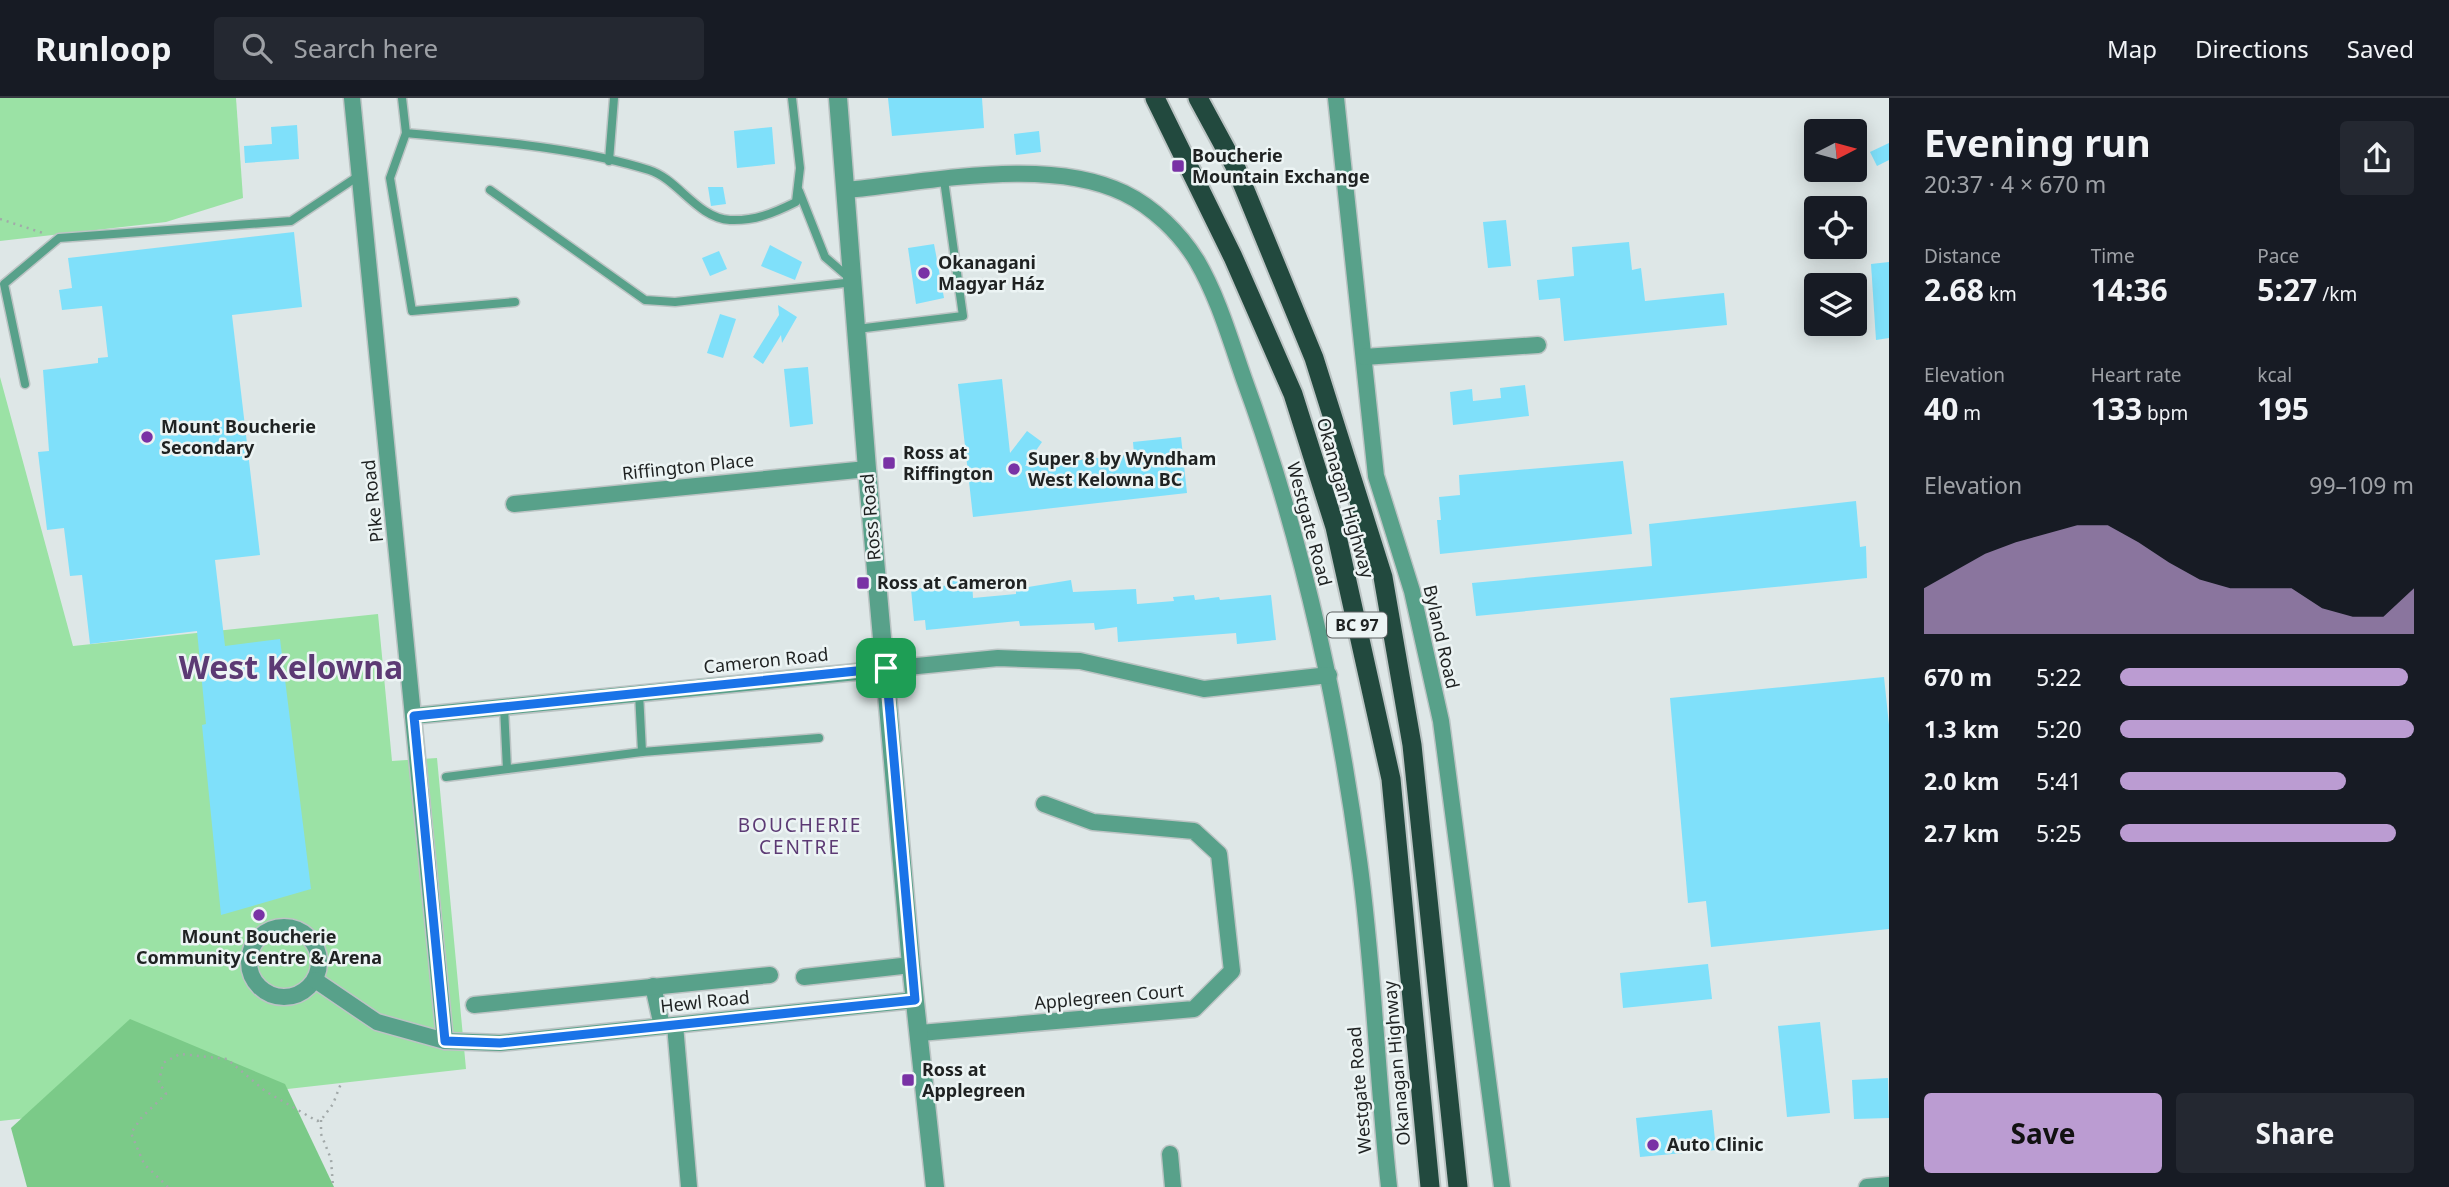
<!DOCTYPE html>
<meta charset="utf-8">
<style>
body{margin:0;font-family:"Noto Sans",sans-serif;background:#242831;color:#f1f3f6;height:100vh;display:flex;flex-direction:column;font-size:26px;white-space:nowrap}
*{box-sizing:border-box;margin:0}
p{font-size:23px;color:#9ea1a6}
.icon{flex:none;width:38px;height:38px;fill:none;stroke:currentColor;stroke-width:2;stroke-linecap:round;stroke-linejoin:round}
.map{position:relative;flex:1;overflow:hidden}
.details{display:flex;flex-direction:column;background:#171b24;width:560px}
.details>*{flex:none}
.needle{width:46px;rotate:84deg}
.controls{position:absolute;left:1804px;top:21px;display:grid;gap:14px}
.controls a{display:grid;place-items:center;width:63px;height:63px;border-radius:7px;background:#171b24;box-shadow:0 4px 18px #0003;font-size:35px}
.pin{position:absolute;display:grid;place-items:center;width:60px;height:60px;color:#fff;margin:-30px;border-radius:14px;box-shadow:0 4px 10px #0006}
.round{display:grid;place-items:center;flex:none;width:74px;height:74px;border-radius:7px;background:#242831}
.head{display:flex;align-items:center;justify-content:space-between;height:119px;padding:0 35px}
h1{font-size:38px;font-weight:700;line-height:52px}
.figures{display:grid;grid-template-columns:repeat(3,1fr);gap:10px;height:119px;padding:7px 35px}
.figures div{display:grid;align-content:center}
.figures b{font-size:30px;font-weight:700}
.figures small{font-size:19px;font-weight:400}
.figures p{font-size:19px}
.chart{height:196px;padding:14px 35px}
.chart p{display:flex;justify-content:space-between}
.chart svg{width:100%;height:126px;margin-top:7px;fill:#bb9cd2;opacity:.7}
.cta{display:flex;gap:14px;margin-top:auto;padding:14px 35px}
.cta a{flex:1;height:80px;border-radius:7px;background:#bb9cd2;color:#111;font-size:28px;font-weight:700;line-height:80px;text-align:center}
.cta a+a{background:#242831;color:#f1f3f6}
ul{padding:0 35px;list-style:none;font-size:23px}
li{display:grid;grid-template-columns:112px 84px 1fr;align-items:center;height:52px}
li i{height:18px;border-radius:9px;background:#bb9cd2}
header{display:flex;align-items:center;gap:42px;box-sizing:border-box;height:98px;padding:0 35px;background:#171b24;border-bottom:2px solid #363941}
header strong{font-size:33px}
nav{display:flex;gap:38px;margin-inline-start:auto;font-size:24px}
.search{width:490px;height:63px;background:#242831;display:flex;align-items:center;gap:18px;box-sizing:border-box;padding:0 24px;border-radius:7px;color:#9ea1a6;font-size:26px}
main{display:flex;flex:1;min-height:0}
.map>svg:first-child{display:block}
.green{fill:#9be2a5}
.forest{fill:#7bca88}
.building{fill:#7fe0fa}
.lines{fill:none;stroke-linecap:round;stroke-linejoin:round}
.service-casing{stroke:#bcc4c4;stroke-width:11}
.minor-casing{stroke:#bcc4c4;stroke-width:19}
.tertiary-casing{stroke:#bcc4c4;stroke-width:21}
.trunk-casing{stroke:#bcc4c4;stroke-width:23}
.path{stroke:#a2a9a9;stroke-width:2.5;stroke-dasharray:2 5;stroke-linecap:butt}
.service{stroke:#58a18a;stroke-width:8}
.minor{stroke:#58a18a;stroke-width:16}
.tertiary{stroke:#58a18a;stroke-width:18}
.trunk{stroke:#22493e;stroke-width:19}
.route-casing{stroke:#fff;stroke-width:14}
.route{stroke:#1a73e8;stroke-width:9}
.poi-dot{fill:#7932a5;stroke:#ecf4f4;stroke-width:2.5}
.labels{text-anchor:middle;stroke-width:5;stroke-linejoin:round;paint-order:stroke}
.shield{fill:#ecf4f4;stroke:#5c6161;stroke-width:2}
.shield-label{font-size:16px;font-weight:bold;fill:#1f2222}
.poi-label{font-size:18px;font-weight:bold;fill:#1f2222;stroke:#ecf4f4;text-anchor:start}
.street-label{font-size:18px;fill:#1f2222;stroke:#ecf4f4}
.neighbourhood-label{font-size:19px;letter-spacing:2px;fill:#5c3a74;stroke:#ecf4f4}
.town-label{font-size:32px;font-weight:bold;fill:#5c3a74;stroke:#ecf4f4}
</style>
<header>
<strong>Runloop</strong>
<div class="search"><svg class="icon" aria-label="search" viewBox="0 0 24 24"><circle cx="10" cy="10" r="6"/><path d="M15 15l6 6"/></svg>Search here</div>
<nav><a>Map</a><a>Directions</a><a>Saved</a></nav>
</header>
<main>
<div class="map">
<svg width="1889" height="1089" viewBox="0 0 1889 1089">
<rect width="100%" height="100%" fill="#dee7e7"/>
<g class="green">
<polygon points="0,0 236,0 243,100 166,124 0,143"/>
<polygon points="0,279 73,548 378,516 392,663 437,660 466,971 0,1023"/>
</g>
<polygon class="forest" points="130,921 285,986 334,1089 27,1089 11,1030"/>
<g class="building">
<polygon points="888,0 982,0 984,30 892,38"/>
<polygon points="297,27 299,61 245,65 244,48 272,46 271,29"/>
<polygon points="772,29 775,66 737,70 734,33"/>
<polygon points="1039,33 1041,54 1016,57 1014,36"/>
<polygon points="1889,45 1889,62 1877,68 1870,54"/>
<polygon points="708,89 723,89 726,106 711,108"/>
<polygon points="1506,122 1511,168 1488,170 1483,124"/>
<polygon points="294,134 302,209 232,217 260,457 215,462 225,548 280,541 311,791 221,817 202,627 206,626 197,533 90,546 82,477 70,478 64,430 47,432 38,354 49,353 43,272 98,265 98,260 108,259 102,208 62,212 59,192 72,190 68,160"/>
<polygon points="1629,144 1632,172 1641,170 1645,203 1724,195 1727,227 1564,243 1560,200 1539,202 1537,182 1574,178 1572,149"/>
<polygon points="934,146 944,200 916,206 908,150"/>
<polygon points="770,147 802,164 795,182 761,168"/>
<polygon points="719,153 727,171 710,178 702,160"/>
<polygon points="1889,164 1889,240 1876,242 1871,166"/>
<polygon points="778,207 797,219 782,245 781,237 763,266 753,259 779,217"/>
<polygon points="720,216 736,221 723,260 707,255"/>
<polygon points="808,269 813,326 790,329 784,271"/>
<polygon points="1002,281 1010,355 1027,333 1042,344 1025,368 1134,356 1133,344 1181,339 1187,395 973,419 958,286"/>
<polygon points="1525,287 1529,318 1453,327 1450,294 1472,291 1473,303 1501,300 1500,290"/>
<polygon points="1623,363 1632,436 1440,456 1437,422 1441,422 1439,399 1460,397 1459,377"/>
<polygon points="1856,403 1860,449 1866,448 1867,480 1476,518 1472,485 1652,468 1649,426"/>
<polygon points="972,481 973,500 1016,496 1016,491 1071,482 1073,494 1136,491 1137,506 1174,503 1173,499 1194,497 1195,502 1219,499 1220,502 1271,497 1276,542 1237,546 1236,535 1118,544 1117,529 1095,532 1094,525 1020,528 1019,523 926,532 925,522 914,523 911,491 952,487 951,482"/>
<polygon points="1884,579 1889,627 1889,831 1711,849 1706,803 1688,805 1670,600"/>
<polygon points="1708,866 1712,901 1623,910 1620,875"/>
<polygon points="1820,924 1830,1015 1787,1019 1778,928"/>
<polygon points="1888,980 1889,1020 1854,1021 1852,982"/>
<polygon points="1712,1012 1716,1052 1640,1059 1636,1020"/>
</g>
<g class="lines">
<g class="service-casing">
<g id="service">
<path d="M 402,0 L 406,35 C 485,43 573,48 649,72 C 678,81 697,120 730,122 C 755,123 774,115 796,104 L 800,70 L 792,0"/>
<polyline points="406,35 390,80 412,213 515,204"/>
<polyline points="609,63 614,0"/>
<polyline points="490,92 645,202 675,204 854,184 825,159 799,93"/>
<polyline points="857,231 963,218 944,82"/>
<polyline points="25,286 4,186 59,140 291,123 360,77"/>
<polyline points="639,595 642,654 819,640"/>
<polyline points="504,609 507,671"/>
<polyline points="446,679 642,654"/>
</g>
</g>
<g class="minor-casing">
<g id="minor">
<polyline points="352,0 445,943"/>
<polyline points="1336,0 1376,378 1412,493 1441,623 1502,1089"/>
<path d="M 847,92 C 930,84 1048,58 1124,95 C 1153,109 1180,135 1197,163 C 1218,199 1230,241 1244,281 C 1301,436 1337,599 1359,762 C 1374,870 1377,980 1389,1089"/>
<polyline points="1364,259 1538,247"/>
<polyline points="514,406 867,371"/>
<polyline points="413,618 998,560 1080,563 1204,591 1329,577"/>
<circle cx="284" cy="864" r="35"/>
<polyline points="804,879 911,867"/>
<polyline points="315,882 377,924 445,943 500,945 915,902"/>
<polyline points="653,888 662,928"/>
<polyline points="474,907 770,877"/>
<polyline points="675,927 689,1089"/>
<polyline points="920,935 1194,911 1232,873 1219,756 1194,733 1093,724 1044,706"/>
<polyline points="1170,1056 1173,1089"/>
<polyline points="1867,1089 1889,1087"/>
</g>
</g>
<g class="tertiary-casing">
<polyline id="tertiary" points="838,0 867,371 911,867 935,1089"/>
</g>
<g class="trunk-casing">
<g id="trunk">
<polyline points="1155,0 1233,159 1293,296 1335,429 1391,681 1430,1089"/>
<polyline points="1198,0 1236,70 1314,260 1383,479 1412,647 1458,1089"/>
</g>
</g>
<g class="path">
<polyline points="0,121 46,136"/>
<polyline points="321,1022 321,1036 331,1061 333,1089"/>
<polyline points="168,1089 144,1066 131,1035 142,1019 166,996 159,984 163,965 180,956 227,961 265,993 317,1023 321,1022 333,1006 342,983"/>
</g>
<use href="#service" class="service"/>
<use href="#minor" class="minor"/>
<use href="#tertiary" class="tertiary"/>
<use href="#trunk" class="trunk"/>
</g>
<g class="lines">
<g class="route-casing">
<polygon id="route" points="886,570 915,902 500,945 445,943 414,618"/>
</g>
<use href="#route" class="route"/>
</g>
<g class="poi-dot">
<rect x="1171" y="61" width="14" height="14" rx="3.5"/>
<circle cx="924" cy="175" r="7"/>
<circle cx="147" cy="339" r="7"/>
<rect x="882" y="358" width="14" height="14" rx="3.5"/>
<circle cx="1014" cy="371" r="7"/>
<rect x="856" y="478" width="14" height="14" rx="3.5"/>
<circle cx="259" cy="817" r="7"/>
<rect x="901" y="975" width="14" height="14" rx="3.5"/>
<circle cx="1653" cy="1047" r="7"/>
</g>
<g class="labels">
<rect class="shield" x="1327" y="514.5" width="60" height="25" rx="5"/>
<g class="shield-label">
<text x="1357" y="533">BC 97</text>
</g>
<g class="poi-label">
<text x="1192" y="64">Boucherie<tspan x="1192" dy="21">Mountain Exchange</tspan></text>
<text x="938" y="171">Okanagani<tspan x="938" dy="21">Magyar Ház</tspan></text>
<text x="161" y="335">Mount Boucherie<tspan x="161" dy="21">Secondary</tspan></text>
<text x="903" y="361">Ross at<tspan x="903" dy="21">Riffington</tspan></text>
<text x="1028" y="367">Super 8 by Wyndham<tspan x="1028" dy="21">West Kelowna BC</tspan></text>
<text x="877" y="491">Ross at Cameron</text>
<text x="259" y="845" text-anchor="middle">Mount Boucherie<tspan x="259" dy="21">Community Centre &amp; Arena</tspan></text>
<text x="922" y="978">Ross at<tspan x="922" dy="21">Applegreen</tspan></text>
<text x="1667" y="1053">Auto Clinic</text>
</g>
<g class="street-label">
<text transform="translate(688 369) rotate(-6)" y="6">Riffington Place</text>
<text transform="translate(1345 400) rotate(74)" y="6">Okanagan Highway</text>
<text transform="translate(373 403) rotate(-96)" y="6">Pike Road</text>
<text transform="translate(871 419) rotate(-95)" y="6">Ross Road</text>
<text transform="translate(1309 426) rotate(75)" y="6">Westgate Road</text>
<text transform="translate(1441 539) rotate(77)" y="6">Byland Road</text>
<text transform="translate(766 563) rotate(-6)" y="6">Cameron Road</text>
<text transform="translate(1109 899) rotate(-5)" y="6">Applegreen Court</text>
<text transform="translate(705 904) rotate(-6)" y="6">Hewl Road</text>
<text transform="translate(1397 965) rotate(-95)" y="6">Okanagan Highway</text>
<text transform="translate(1360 992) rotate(-95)" y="6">Westgate Road</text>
</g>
<g class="neighbourhood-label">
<text x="800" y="734">BOUCHERIE<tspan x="800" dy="22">CENTRE</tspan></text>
</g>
<g class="town-label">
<text x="291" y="581">West Kelowna</text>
</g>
</g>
</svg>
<div class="controls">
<a><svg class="needle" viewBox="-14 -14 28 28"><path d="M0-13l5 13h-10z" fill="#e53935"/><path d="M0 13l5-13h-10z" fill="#9ea1a6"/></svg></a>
<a><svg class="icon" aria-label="locate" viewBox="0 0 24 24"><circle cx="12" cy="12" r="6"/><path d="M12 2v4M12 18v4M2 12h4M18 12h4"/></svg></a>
<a><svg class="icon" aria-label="layers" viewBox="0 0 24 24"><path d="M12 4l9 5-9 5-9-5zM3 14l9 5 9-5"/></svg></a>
</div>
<div class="pin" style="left:886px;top:570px;background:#1e9e55"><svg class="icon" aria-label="arrive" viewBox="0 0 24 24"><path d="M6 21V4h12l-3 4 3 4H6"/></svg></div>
</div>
<section class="details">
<div class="head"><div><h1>Evening run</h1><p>20:37 · 4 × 670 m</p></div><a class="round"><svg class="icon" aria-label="share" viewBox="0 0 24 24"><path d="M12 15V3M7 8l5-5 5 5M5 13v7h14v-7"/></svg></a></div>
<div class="figures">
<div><p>Distance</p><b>2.68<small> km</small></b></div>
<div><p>Time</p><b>14:36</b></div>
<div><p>Pace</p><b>5:27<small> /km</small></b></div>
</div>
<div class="figures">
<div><p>Elevation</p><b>40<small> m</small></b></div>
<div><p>Heart rate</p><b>133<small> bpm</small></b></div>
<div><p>kcal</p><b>195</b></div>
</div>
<div class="chart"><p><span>Elevation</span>99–109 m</p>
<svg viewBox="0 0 160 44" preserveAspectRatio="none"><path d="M0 44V28L10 22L20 16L30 12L40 9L50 6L60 6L70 12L80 19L90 25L100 28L110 28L120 28L130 35L140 38L150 38L160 28V44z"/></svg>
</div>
<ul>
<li><b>670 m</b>5:22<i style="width:98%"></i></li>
<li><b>1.3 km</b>5:20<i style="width:100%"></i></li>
<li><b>2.0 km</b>5:41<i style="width:77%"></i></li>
<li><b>2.7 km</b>5:25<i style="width:94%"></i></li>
</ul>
<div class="cta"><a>Save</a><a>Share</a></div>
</section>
</main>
